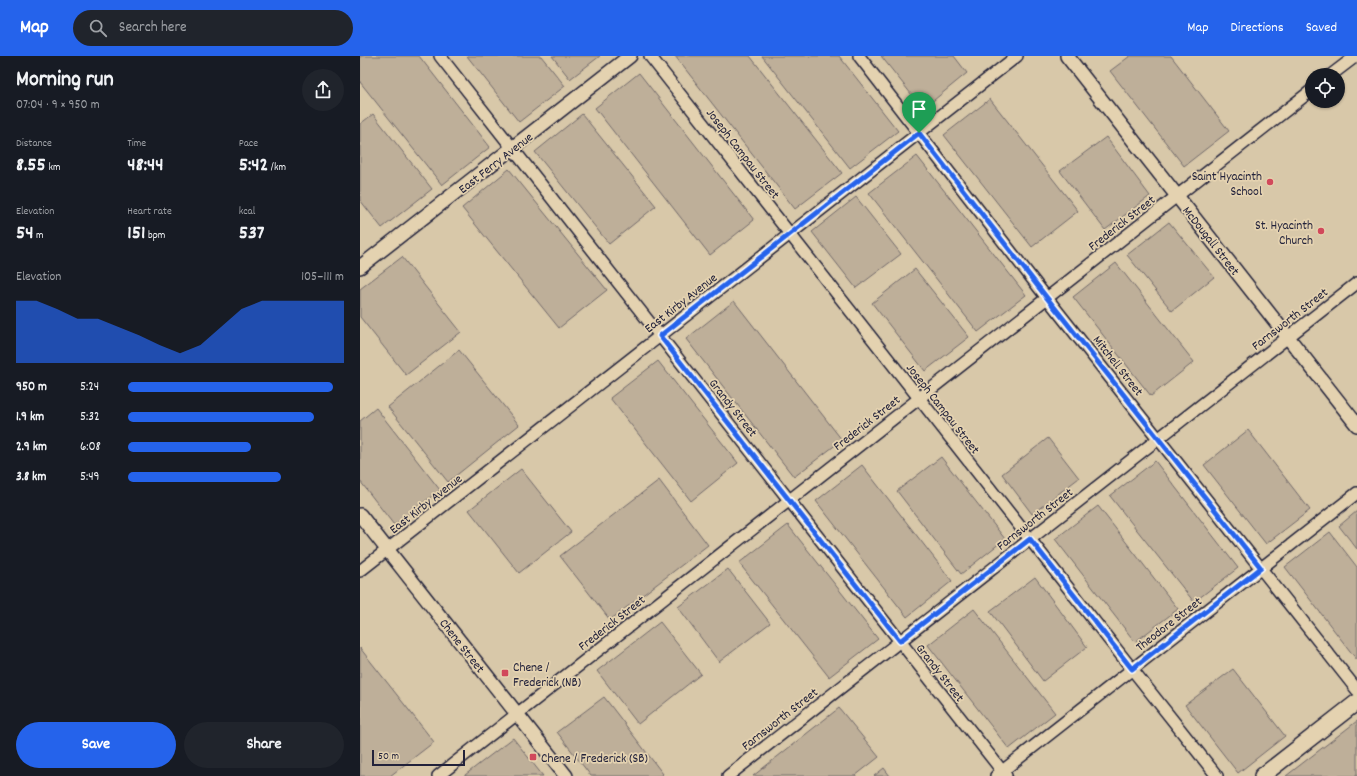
<!DOCTYPE html>
<meta charset="utf-8">
<style>
body{margin:0;font-family:Dekko,sans-serif;background:#20242c;color:#f1f3f6;height:100vh;display:flex;flex-direction:column;font-size:15px;white-space:nowrap}
*{box-sizing:border-box;margin:0}
p{font-size:13px;color:#9ea1a6}
.icon{flex:none;width:22px;height:22px;fill:none;stroke:currentColor;stroke-width:2;stroke-linecap:round;stroke-linejoin:round}
.map{position:relative;flex:1;overflow:hidden}
.sheet{display:flex;flex-direction:column;background:#171b24;width:360px}
.sheet>*{flex:none}
.buttons{position:absolute;left:945px;top:12px;display:grid;gap:8px}
.buttons a{display:grid;place-items:center;width:40px;height:40px;border-radius:50%;background:#171b24;box-shadow:0 1px 3px #0004;font-size:20px}
.scale{position:absolute;left:12px;bottom:10px;width:93px;box-sizing:border-box;padding-left:4px;border:2px solid #22223b;border-top:0;font-size:11px;line-height:14px;white-space:nowrap;color:#22223b;-webkit-text-stroke:3px #e4d2b0;paint-order:stroke}
.pin{position:absolute;display:grid;place-items:center;width:34px;height:34px;color:#fff;margin:-41px -17px;border-radius:50% 50% 50% 0;rotate:-45deg;box-shadow:0 0 4px #0007}
.pin .icon{rotate:45deg}
.round{display:grid;place-items:center;flex:none;width:42px;height:42px;border-radius:21px;background:#20242c}
.head{display:flex;align-items:center;justify-content:space-between;height:68px;padding:0 16px}
h1{font-size:22px;font-weight:700;line-height:30px}
.figures{display:grid;grid-template-columns:repeat(3,1fr);gap:6px;height:68px;padding:4px 16px}
.figures div{display:grid;align-content:center}
.figures b{font-size:20px;font-weight:700}
.figures small{font-size:11px;font-weight:400}
.figures p{font-size:11px}
.chart{height:112px;padding:8px 16px}
.chart p{display:flex;justify-content:space-between}
.chart svg{width:100%;height:72px;margin-top:4px;fill:#2563eb;opacity:.7}
.cta{display:flex;gap:8px;margin-top:auto;padding:8px 16px}
.cta a{flex:1;height:46px;border-radius:24px;background:#2563eb;color:#fff;font-size:16px;font-weight:700;line-height:46px;text-align:center}
.cta a+a{background:#20242c;color:#f1f3f6}
ul{padding:0 16px;list-style:none;font-size:13px}
li{display:grid;grid-template-columns:64px 48px 1fr;align-items:center;height:30px}
li i{height:10px;border-radius:5px;background:#2563eb}
header{display:flex;align-items:center;gap:24px;box-sizing:border-box;height:56px;padding:0 20px;background:#2563eb;color:#fff}
header strong{font-size:19px}
nav{display:flex;gap:22px;margin-inline-start:auto;font-size:14px}
.search{width:280px;height:36px;background:#20242c;display:flex;align-items:center;gap:10px;box-sizing:border-box;padding:0 14px;border-radius:22px;color:#9ea1a6;font-size:15px}
main{display:flex;flex:1;min-height:0}
.map>svg:first-child{display:block}
.green{fill:#beaf99;stroke:#70686a}
.lines{fill:none;stroke-linecap:round;stroke-linejoin:round}
.minor-casing{stroke:#22223b;stroke-width:14}
.tertiary-casing{stroke:#22223b;stroke-width:16}
.secondary-casing{stroke:#22223b;stroke-width:18}
.minor{stroke:#e4d2b0;stroke-width:11}
.tertiary{stroke:#e4d2b0;stroke-width:13}
.secondary{stroke:#e4d2b0;stroke-width:15}
.route-casing{stroke:#fff;stroke-width:8}
.route{stroke:#2563eb;stroke-width:5}
.poi-dot{fill:#d1495b;stroke:#e4d2b0;stroke-width:1.5}
.labels{text-anchor:middle;stroke-width:3.5;stroke-linejoin:round;paint-order:stroke}
.street-label{font-size:13px;fill:#22223b;stroke:#e4d2b0}
.poi-label{font-size:13px;fill:#22223b;stroke:#e4d2b0;text-anchor:end}
</style>
<header>
<strong>Map</strong>
<div class="search"><svg class="icon" aria-label="search" viewBox="0 0 24 24"><circle cx="10" cy="10" r="6"/><path d="M15 15l6 6"/></svg>Search here</div>
<nav><a>Map</a><a>Directions</a><a>Saved</a></nav>
</header>
<main>
<section class="sheet">
<div class="head"><div><h1>Morning run</h1><p>07:04 · 9 × 950 m</p></div><a class="round"><svg class="icon" aria-label="share" viewBox="0 0 24 24"><path d="M12 15V3M7 8l5-5 5 5M5 13v7h14v-7"/></svg></a></div>
<div class="figures">
<div><p>Distance</p><b>8.55<small> km</small></b></div>
<div><p>Time</p><b>48:44</b></div>
<div><p>Pace</p><b>5:42<small> /km</small></b></div>
</div>
<div class="figures">
<div><p>Elevation</p><b>54<small> m</small></b></div>
<div><p>Heart rate</p><b>151<small> bpm</small></b></div>
<div><p>kcal</p><b>537</b></div>
</div>
<div class="chart"><p><span>Elevation</span>105–111 m</p>
<svg viewBox="0 0 160 44" preserveAspectRatio="none"><path d="M0 44V6L10 6L20 11L30 17L40 17L50 22L60 27L70 33L80 38L90 33L100 22L110 11L120 6L130 6L140 6L150 6L160 6V44z"/></svg>
</div>
<ul>
<li><b>950 m</b>5:24<i style="width:95%"></i></li>
<li><b>1.9 km</b>5:32<i style="width:86%"></i></li>
<li><b>2.9 km</b>6:08<i style="width:57%"></i></li>
<li><b>3.8 km</b>5:49<i style="width:71%"></i></li>
</ul>
<div class="cta"><a>Save</a><a>Share</a></div>
</section>
<div class="map">
<svg width="997" height="720" viewBox="0 0 997 720">
<rect width="100%" height="100%" fill="#d8c8a9"/>
<filter id="ink" filterUnits="userSpaceOnUse"><feTurbulence type="fractalNoise" baseFrequency=".025" numOctaves="2"/><feDisplacementMap in="SourceGraphic" scale="8" xChannelSelector="R" yChannelSelector="G"/><feConvolveMatrix kernelMatrix="1 2 1 2 8 2 1 2 1" color-interpolation-filters="sRGB"/></filter>
<g filter="url(#ink)">
<g class="green">
<polygon points="0,0 59,0 130,91 82,129 0,26"/>
<polygon points="107,0 181,0 205,30 159,66"/>
<polygon points="192,0 240,0 210,23"/>
<polygon points="315,0 390,0 482,117 435,153"/>
<polygon points="402,0 479,0 538,75 490,112"/>
<polygon points="521,0 594,0 607,17 563,53"/>
<polygon points="770,0 811,0 869,75 824,110 750,15"/>
<polygon points="279,17 394,164 350,199 235,52"/>
<polygon points="630,43 718,155 672,191 584,79"/>
<polygon points="13,58 72,133 22,172 0,144 0,68"/>
<polygon points="222,58 296,150 249,188 175,96"/>
<polygon points="746,81 790,140 745,174 700,115"/>
<polygon points="557,100 666,239 618,276 509,137"/>
<polygon points="149,113 247,234 199,272 102,152"/>
<polygon points="496,141 541,198 496,232 452,176"/>
<polygon points="809,166 854,221 812,255 767,199"/>
<polygon points="42,201 101,276 46,319 0,261 0,233"/>
<polygon points="756,207 834,306 791,340 713,241"/>
<polygon points="555,213 609,281 565,315 512,247"/>
<polygon points="374,245 482,384 434,421 326,283"/>
<polygon points="99,294 159,369 88,426 28,351"/>
<polygon points="298,305 378,407 331,445 250,342"/>
<polygon points="16,352 80,434 34,469 0,425 0,365"/>
<polygon points="888,374 950,454 906,488 844,409"/>
<polygon points="688,382 719,422 672,458 642,418"/>
<polygon points="581,401 645,483 601,518 537,435"/>
<polygon points="795,405 878,512 834,546 750,440"/>
<polygon points="502,409 592,525 547,561 456,445"/>
<polygon points="161,413 211,476 159,517 109,454"/>
<polygon points="299,424 348,489 250,564 200,500"/>
<polygon points="738,450 818,553 775,586 695,483"/>
<polygon points="997,455 997,493 979,470"/>
<polygon points="428,469 518,583 469,621 379,507"/>
<polygon points="970,476 997,511 997,604 925,511"/>
<polygon points="368,513 410,567 359,606 318,551"/>
<polygon points="675,521 727,591 683,625 630,555"/>
<polygon points="614,553 695,657 649,693 568,589"/>
<polygon points="300,566 341,618 278,668 237,615"/>
<polygon points="0,592 74,686 30,720 0,720"/>
<polygon points="873,613 925,680 878,717 825,649"/>
<polygon points="244,641 303,718 301,720 231,720 197,676"/>
<polygon points="479,652 519,701 495,720 393,720"/>
<polygon points="997,665 997,720 926,720"/>
<polygon points="153,682 183,720 105,720 105,719"/>
<polygon points="524,712 530,720 514,720"/>
</g>
<g class="lines">
<g class="minor-casing">
<g id="minor">
<polyline points="80,0 646,720"/>
<polyline points="290,0 772,613 857,720"/>
<polyline points="499,0 687,242 997,634"/>
<polyline points="971,19 996,0"/>
<polyline points="0,515 657,0"/>
<polyline points="78,720 952,34"/>
<polyline points="368,720 997,227"/>
<polyline points="636,720 997,437"/>
</g>
</g>
<g class="tertiary-casing">
<g id="tertiary">
<polyline points="707,0 997,369"/>
<polyline points="0,211 270,0"/>
<polyline points="0,459 206,720"/>
</g>
</g>
<g class="secondary-casing">
<polyline id="secondary" points="902,720 997,646"/>
</g>
<use href="#minor" class="minor"/>
<use href="#tertiary" class="tertiary"/>
<use href="#secondary" class="secondary"/>
</g>
</g>
<g class="lines" filter="url(#ink)">
<g class="route-casing">
<polygon id="route" points="559,77 687,242 901,512 772,613 670,483 540,585 300,280"/>
</g>
<use href="#route" class="route"/>
</g>
<g class="poi-dot">
<circle cx="910" cy="126" r="4"/>
<circle cx="961" cy="175" r="4"/>
<rect x="141" y="613" width="8" height="8" rx="2"/>
<rect x="169" y="697" width="8" height="8" rx="2"/>
</g>
<g class="labels">
<g class="street-label">
<text transform="translate(384 97) rotate(52)" y="5">Joseph Campau Street</text>
<text transform="translate(135 106) rotate(-38)" y="5">East Ferry Avenue</text>
<text transform="translate(761 166) rotate(-38)" y="5">Frederick Street</text>
<text transform="translate(852 184) rotate(52)" y="5">McDougall Street</text>
<text transform="translate(320 246) rotate(-38)" y="5">East Kirby Avenue</text>
<text transform="translate(929 262) rotate(-38)" y="5">Farnsworth Street</text>
<text transform="translate(759 309) rotate(52)" y="5">Mitchell Street</text>
<text transform="translate(374 351) rotate(52)" y="5">Grandy Street</text>
<text transform="translate(584 352) rotate(52)" y="5">Joseph Campau Street</text>
<text transform="translate(506 366) rotate(-38)" y="5">Frederick Street</text>
<text transform="translate(65 447) rotate(-38)" y="5">East Kirby Avenue</text>
<text transform="translate(674 462) rotate(-38)" y="5">Farnsworth Street</text>
<text transform="translate(251 566) rotate(-38)" y="5">Frederick Street</text>
<text transform="translate(808 567) rotate(-38)" y="5">Theodore Street</text>
<text transform="translate(103 589) rotate(52)" y="5">Chene Street</text>
<text transform="translate(581 616) rotate(52)" y="5">Grandy Street</text>
<text transform="translate(419 662) rotate(-38)" y="5">Farnsworth Street</text>
</g>
<g class="poi-label">
<text x="902" y="124">Saint Hyacinth<tspan x="902" dy="15">School</tspan></text>
<text x="953" y="173">St. Hyacinth<tspan x="953" dy="15">Church</tspan></text>
<text x="153" y="615" text-anchor="start">Chene /<tspan x="153" dy="15">Frederick (NB)</tspan></text>
<text x="181" y="706" text-anchor="start">Chene / Frederick (SB)</text>
</g>
</g>
</svg>
<div class="buttons">
<a><svg class="icon" aria-label="locate" viewBox="0 0 24 24"><circle cx="12" cy="12" r="6"/><path d="M12 2v4M12 18v4M2 12h4M18 12h4"/></svg></a>
</div>
<div class="scale">50 m</div>
<div class="pin" style="left:559px;top:77px;background:#1e9e55"><svg class="icon" aria-label="arrive" viewBox="0 0 24 24"><path d="M6 21V4h12l-3 4 3 4H6"/></svg></div>
</div>
</main>
